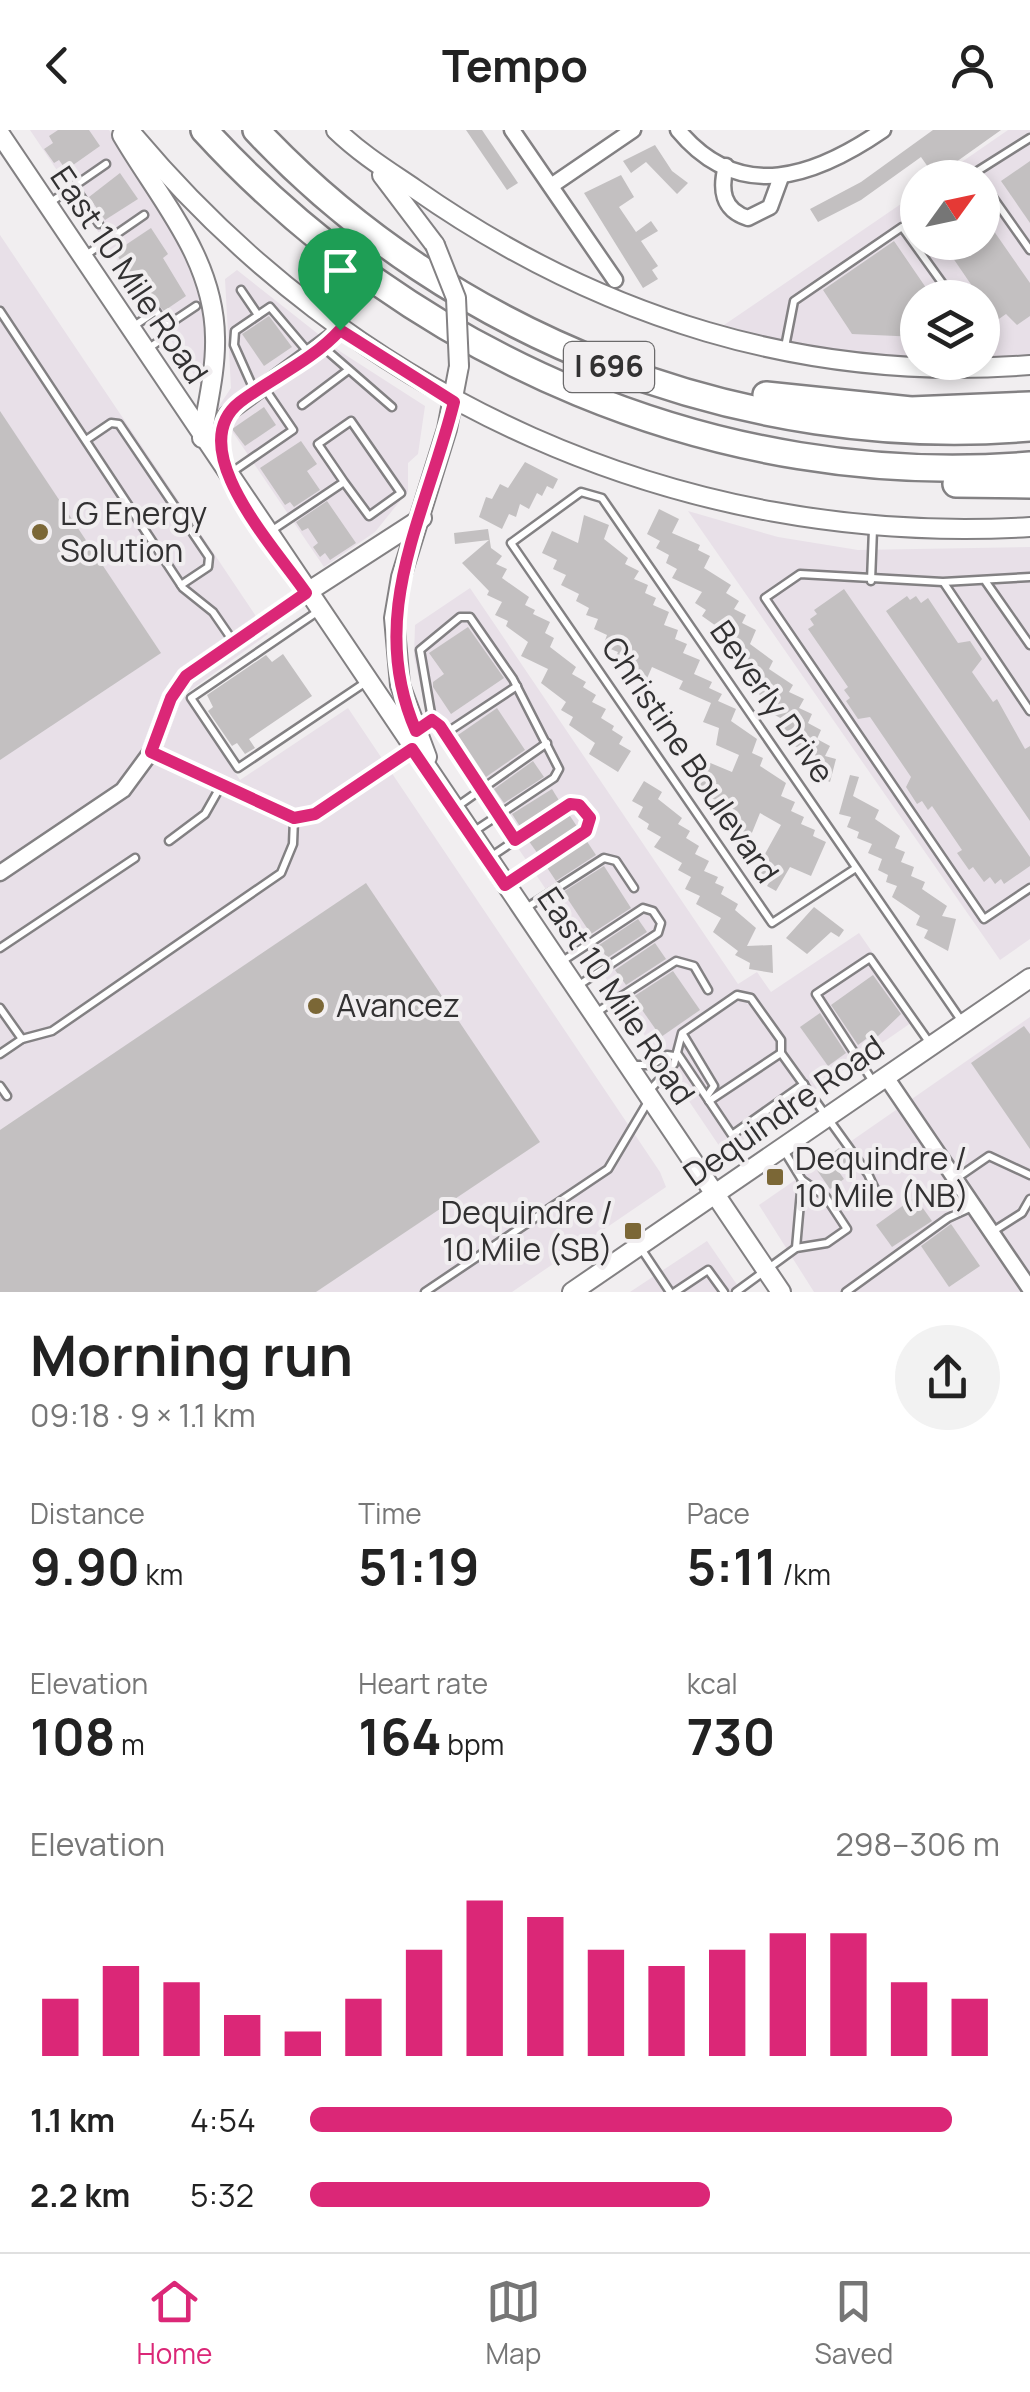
<!DOCTYPE html>
<meta charset="utf-8">
<style>
body{margin:0;font-family:Manrope,sans-serif;background:#f2f2f2;color:#222;height:100vh;display:flex;flex-direction:column;font-size:38px;white-space:nowrap}
*{box-sizing:border-box;margin:0}
p{font-size:32px;color:#767676}
.icon{flex:none;width:55px;height:55px;fill:none;stroke:currentColor;stroke-width:2;stroke-linecap:round;stroke-linejoin:round}
.map{position:relative;height:1162px;overflow:hidden}
.side{display:flex;flex-direction:column;background:#fff;flex:1}
.side>*{flex:none}
.needle{width:65px;rotate:57deg}
.tools{position:absolute;left:900px;top:30px;display:grid;gap:20px}
.tools a{display:grid;place-items:center;width:100px;height:100px;border-radius:50%;background:#fff;box-shadow:0 5px 15px #0003;font-size:50px}
.pin{position:absolute;display:grid;place-items:center;width:85px;height:85px;color:#fff;margin:-102px -42px;border-radius:50% 50% 50% 0;rotate:-45deg;box-shadow:0 0 10px #0007}
.pin .icon{rotate:45deg}
.round{display:grid;place-items:center;flex:none;width:105px;height:105px;border-radius:52px;background:#f2f2f2}
.summary{display:flex;align-items:center;justify-content:space-between;height:170px;padding:0 30px}
h1{font-size:55px;font-weight:700;line-height:75px}
.stats{display:grid;grid-template-columns:repeat(3,1fr);gap:15px;height:170px;padding:10px 30px}
.stats div{display:grid;align-content:center}
.stats b{font-size:50px;font-weight:700}
.stats small{font-size:28px;font-weight:400}
.stats p{font-size:28px}
.chart{height:280px;padding:20px 30px}
.chart p{display:flex;justify-content:space-between}
.chart svg{width:100%;height:180px;margin-top:10px;stroke:#db2777;stroke-width:6}
ul{padding:0 30px;list-style:none;font-size:32px}
li{display:grid;grid-template-columns:160px 120px 1fr;align-items:center;height:75px}
li i{height:25px;border-radius:12px;background:#db2777}
header{display:flex;justify-content:space-between;align-items:center;height:130px;padding:0 30px;background:#fff;font-size:45px;font-weight:700}
.dock{display:flex;justify-content:space-around;align-items:center;height:140px;border-top:2px solid #e0e0e0;background:#fff;font-size:28px;color:#767676}
.dock a{display:grid;justify-items:center;gap:5px}
.dock .active{color:#db2777}
.map>svg:first-child{display:block}
.built{fill:#e8e0e8}
.building{fill:#c3c0c1}
.lines{fill:none;stroke-linecap:round;stroke-linejoin:round}
.service-casing{stroke:#838183;stroke-width:11}
.minor-casing{stroke:#838183;stroke-width:19}
.secondary-casing{stroke:#838183;stroke-width:22}
.motorway-casing{stroke:#838183;stroke-width:30}
.service{stroke:#fff;stroke-width:6}
.minor{stroke:#fff;stroke-width:14}
.secondary{stroke:#fff;stroke-width:18}
.motorway{stroke:#fff;stroke-width:25}
.secondary-bridge-casing{stroke:#838183;stroke-width:22;stroke-linecap:butt}
.secondary-bridge{stroke:#fff;stroke-width:18}
.route-casing{stroke:#fff;stroke-width:20}
.route{stroke:#db2777;stroke-width:12}
.poi-dot{fill:#7b6736;stroke:#f1eef0;stroke-width:4}
.labels{text-anchor:middle;stroke-width:8;stroke-linejoin:round;paint-order:stroke}
.shield{fill:#f1eef0;stroke:#6b6a6b;stroke-width:2.5}
.shield-label{font-size:30px;font-weight:bold;fill:#323132}
.street-label{font-size:32px;fill:#323132;stroke:#f1eef0}
.poi-label{font-size:32px;fill:#323132;stroke:#f1eef0;text-anchor:start}
</style>
<header><svg class="icon" aria-label="back" viewBox="0 0 24 24"><path d="M15 5l-7 7 7 7"/></svg>Tempo<svg class="icon" aria-label="person" viewBox="0 0 24 24"><circle cx="12" cy="8" r="4"/><path d="M4 21q1-7 8-7t8 7"/></svg></header>
<div class="map">
<svg width="1030" height="1162" viewBox="0 0 1030 1162">
<rect width="100%" height="100%" fill="#f1eef0"/>
<g class="built">
<polygon points="30,0 109,0 195,139 207,193 203,258"/>
<polygon points="1008,0 1030,0 1030,228 983,230 982,168 918,168 917,231 810,220 724,195 917,63 918,112 982,112 982,48 940,47"/>
<polygon points="0,105 268,504 184,565 240,650 348,578 660,1042 666,1057 512,1162 0,1162"/>
<polygon points="237,140 341,222 425,276 418,324 408,333 408,361 375,402 324,437 217,279 231,258 225,149"/>
<polygon points="688,381 778,407 858,420 1030,417 1030,809 1000,830"/>
<polygon points="470,458 738,854 757,842 771,862 859,803 918,888 724,1023 426,582 414,526 415,495"/>
<polygon points="1030,887 1030,1162 814,1162 759,1075"/>
<polygon points="707,1111 742,1162 630,1162"/>
</g>
<g class="building">
<polygon points="58,0 89,0 100,16 66,40 59,30 54,33 44,19 53,13 49,6"/>
<polygon points="466,0 482,0 518,53 507,60"/>
<polygon points="933,0 1001,0 935,47 921,27 861,70 818,92 810,79 861,52"/>
<polygon points="655,15 672,41 688,53 677,64 646,32 631,43 623,31"/>
<polygon points="1030,31 1030,93 1001,51"/>
<polygon points="120,43 138,69 105,90 89,67"/>
<polygon points="621,45 634,67 619,77 636,102 651,91 658,101 641,111 658,136 652,140 658,149 643,158 584,63"/>
<polygon points="982,84 1030,153 1030,186 1017,195 1006,184 996,191 942,112 982,112"/>
<polygon points="151,98 168,124 163,128 186,166 164,181 150,167 145,169 115,122"/>
<polygon points="894,111 933,168 918,168 918,207 852,204 823,160"/>
<polygon points="269,186 292,217 264,236 242,204"/>
<polygon points="264,277 276,295 245,316 232,299"/>
<polygon points="0,281 161,523 0,630"/>
<polygon points="301,311 317,334 307,341 320,360 294,377 290,372 285,375 260,338"/>
<polygon points="525,332 558,349 553,359 547,356 542,366 537,363 529,379 520,374 516,387 509,384 502,399 479,387 486,367 492,369 500,354 508,358"/>
<polygon points="327,371 356,413 330,430 325,423 320,427 313,417 318,413 308,398 302,401 296,392"/>
<polygon points="659,379 679,389 672,403 700,415 698,420 710,426 704,438 731,455 726,463 739,471 734,479 746,485 742,493 756,500 750,514 773,531 769,539 793,555 789,562 804,569 799,578 812,584 808,593 821,600 817,609 830,616 825,626 836,629 830,652 808,642 813,633 803,628 806,622 791,614 794,607 781,601 786,591 771,583 774,577 753,559 757,551 742,544 747,535 731,527 736,518 722,511 726,503 702,486 706,480 695,473 702,462 672,448 677,439 666,433 669,425 656,418 660,411 647,404"/>
<polygon points="584,385 609,395 604,409 628,428 625,434 639,441 634,449 648,455 645,463 656,468 653,475 669,482 664,495 678,500 675,509 687,514 683,523 700,530 694,544 712,552 709,558 722,564 718,571 736,579 731,591 757,609 752,623 763,628 760,636 786,653 781,666 795,672 791,681 804,687 801,694 815,700 813,706 826,712 811,746 790,737 776,761 767,756 771,749 756,740 781,695 760,683 745,720 737,716 741,706 730,701 736,688 720,682 724,673 708,667 711,661 698,656 708,632 732,642 739,625 716,615 719,598 703,592 711,573 679,559 683,551 652,537 645,553 625,544 628,537 614,531 618,522 603,516 607,505 594,499 598,489 586,485 589,478 576,471 579,464 561,455 566,445 553,439 557,430 542,423 552,401 578,413"/>
<polygon points="488,399 491,418 502,426 496,434 507,439 502,448 529,467 525,475 535,480 533,484 550,492 545,503 554,508 550,517 576,537 572,544 586,552 583,557 596,565 592,572 606,579 601,588 614,596 612,600 623,607 619,614 631,621 618,642 589,624 595,613 569,595 573,587 561,580 566,572 541,553 548,539 521,526 528,512 506,496 508,491 495,485 502,472 487,465 489,461 462,433 489,410 455,414 454,403"/>
<polygon points="844,459 1030,727 1030,736 1004,754 1001,749 995,754 990,747 984,752 973,737 969,740 957,723 962,720 932,676 928,680 922,671 917,674 906,657 911,647 870,587 858,589 846,571 850,568 844,560 848,557 808,499 814,495 810,489 817,484 814,480"/>
<polygon points="907,466 910,470 916,466 921,473 928,468 958,513 970,511 982,529 972,542 993,572 997,569 1025,619 1030,616 1030,691 886,481"/>
<polygon points="468,497 504,548 451,584 433,557 433,552 444,544 429,523"/>
<polygon points="283,524 312,566 249,609 255,618 245,624 237,613 232,616 208,581 213,577 207,565 266,525 272,532"/>
<polygon points="497,578 525,620 486,647 458,605"/>
<polygon points="533,631 544,647 504,673 494,659"/>
<polygon points="850,645 859,647 853,666 879,680 875,689 900,706 895,718 905,722 901,732 914,737 911,746 925,752 922,759 947,776 942,786 956,789 948,821 924,808 928,800 916,795 920,786 892,767 897,756 886,752 888,745 878,740 882,729 868,723 872,714 857,708 859,702 847,697 851,687 839,684"/>
<polygon points="644,651 662,662 658,669 682,688 678,694 690,701 686,708 699,716 695,724 709,731 704,741 718,747 715,753 724,757 721,764 738,774 735,780 756,798 747,816 772,815 773,843 749,839 750,833 735,825 738,821 713,802 721,788 696,774 700,766 685,759 691,747 678,740 682,733 654,717 661,707 647,699 649,694 638,687 643,677 632,671"/>
<polygon points="552,659 560,672 521,698 512,684"/>
<polygon points="568,683 578,698 538,724 528,710"/>
<polygon points="586,710 596,725 556,751 546,736"/>
<polygon points="604,736 631,778 591,804 563,762"/>
<polygon points="366,753 540,1012 316,1162 0,1162 0,1000"/>
<polygon points="814,777 844,800 839,807 831,802 807,824 786,808"/>
<polygon points="638,789 647,802 607,828 599,815"/>
<polygon points="655,813 666,829 626,855 615,840"/>
<polygon points="673,841 700,880 661,907 633,867"/>
<polygon points="873,845 901,884 877,907 874,903 858,915 831,875"/>
<polygon points="820,883 846,923 828,936 800,897"/>
<polygon points="1024,896 1030,904 1030,1019 971,933"/>
<polygon points="839,1018 848,1031 837,1039 844,1049 830,1059 814,1036"/>
<polygon points="915,1067 932,1091 892,1117 876,1095"/>
<polygon points="951,1094 980,1136 949,1157 921,1116"/>
</g>
<g class="lines">
<g class="service-casing">
<g id="service">
<polyline points="976,42 1030,8"/>
<polyline points="982,52 1030,120"/>
<polyline points="74,56 99,94"/>
<polyline points="51,72 106,34"/>
<polyline points="86,125 144,85"/>
<polyline points="241,160 258,185"/>
<polyline points="0,181 183,458 213,482 233,511"/>
<polyline points="134,196 156,181 171,203 146,220"/>
<polyline points="166,196 196,176"/>
<polyline points="323,217 392,277"/>
<polyline points="785,217 794,171 902,97 953,168"/>
<polyline points="255,262 234,215 235,201 270,177 309,223"/>
<polyline points="302,275 347,241"/>
<polyline points="86,310 111,293 119,294 209,427 208,437 181,455"/>
<polyline points="232,342 293,300 263,256"/>
<polyline points="271,401 344,352 369,386 401,363 351,291 318,314 344,352"/>
<polyline points="1030,447 943,452 800,444 765,468 984,789 1030,758"/>
<polyline points="871,451 873,399"/>
<polyline points="986,452 1030,515"/>
<polyline points="944,453 1030,581"/>
<polyline points="317,482 191,568 238,638 366,552"/>
<polyline points="432,589 420,520 460,487 470,487 513,549 559,639 554,648 473,702"/>
<polyline points="418,599 432,589 441,597 515,710"/>
<polyline points="446,603 517,556"/>
<polyline points="152,623 294,689 315,684 410,620"/>
<polyline points="455,678 547,613"/>
<polyline points="169,711 205,684 222,654"/>
<polyline points="489,728 566,676 583,678 590,692 586,701 508,753"/>
<polyline points="856,738 772,793 511,413 581,362 602,368 963,893"/>
<polyline points="523,780 604,728 616,731 634,758"/>
<polyline points="0,818 135,728"/>
<polyline points="561,832 643,778 653,781 661,793 658,803 576,857"/>
<polyline points="0,878 22,909"/>
<polyline points="594,884 676,831 694,836 708,860"/>
<polyline points="684,906 714,956 707,966"/>
<polyline points="677,923 732,1005 804,954"/>
<polyline points="0,924 22,909 52,901 281,743 293,714 294,689"/>
<polyline points="634,935 652,935 667,925 674,926"/>
<polyline points="874,953 816,864 870,828 929,912"/>
<polyline points="0,956 7,966"/>
<polyline points="648,962 674,934 682,903 737,865 751,868 781,910 781,923 868,1044 881,1072"/>
<polyline points="709,971 781,923"/>
<polyline points="957,1048 989,1026 1030,1045"/>
<polyline points="992,1102 1022,1083 1030,1069"/>
<polyline points="640,1117 670,1162"/>
<polyline points="796,1118 802,1050"/>
<polyline points="425,1162 608,1039 649,970"/>
<polyline points="675,1162 708,1140 724,1162"/>
<polyline points="736,1162 796,1118 827,1113 847,1099 826,1067 802,1050 783,1019"/>
<polyline points="846,1162 948,1088 972,1077"/>
</g>
</g>
<g class="minor-casing">
<g id="minor">
<polyline points="512,0 615,150"/>
<path d="M 678,0 C 740,75 816,46 883,0"/>
<path d="M 726,36 C 720,59 722,80 748,88 L 770,77 L 781,47"/>
<polyline points="551,56 633,0"/>
<polyline points="222,329 218,305 227,284 340,200"/>
<polyline points="0,743 123,660 151,622 171,568 186,546 306,463"/>
<polyline points="886,947 1030,1159"/>
</g>
</g>
<g class="secondary-casing">
<g id="secondary">
<path d="M 129,0 C 352,269 680,418 1030,397"/>
<path d="M 336,0 C 361,24 387,40 415,59 C 598,187 805,253 1030,235"/>
<polyline points="0,4 781,1162"/>
<path d="M 122,5 C 160,70 214,128 215,207 C 216,241 207,275 202,308"/>
<polyline points="382,45 435,115"/>
<polyline points="306,463 422,388"/>
<polyline points="427,627 400,555 394,488 401,447 447,299 459,236"/>
<polyline points="572,1162 1030,848"/>
</g>
</g>
<g class="motorway-casing">
<g id="motorway">
<path d="M 204,0 C 413,228 719,361 1030,335"/>
<path d="M 256,0 C 451,208 745,322 1030,298"/>
<polyline points="766,265 911,280 1030,275"/>
<polyline points="956,354 1030,355"/>
</g>
</g>
<use href="#service" class="service"/>
<use href="#minor" class="minor"/>
<use href="#secondary" class="secondary"/>
<use href="#motorway" class="motorway"/>
<g class="secondary-bridge-casing">
<polyline id="secondary-bridge" points="435,115 456,168 459,236"/>
</g>
<use href="#secondary-bridge" class="secondary-bridge"/>
</g>
<g class="lines">
<g class="route-casing">
<path id="route" d="M 340,200 L 454,272 C 426,385 365,485 416,601 L 432,590 L 440,596 L 515,710 L 570,674 L 579,675 L 590,688 L 586,701 L 505,755 L 412,619 L 315,684 L 294,688 L 151,622 L 171,568 L 186,546 L 306,463 C 276,419 181,318 240,272 C 272,248 313,230 340,200 Z"/>
</g>
<use href="#route" class="route"/>
</g>
<g class="poi-dot">
<circle cx="40" cy="402" r="10"/>
<circle cx="316" cy="876" r="10"/>
<rect x="765" y="1037" width="20" height="20" rx="5"/>
<rect x="623" y="1091" width="20" height="20" rx="5"/>
</g>
<g class="labels">
<rect class="shield" x="564" y="212" width="90" height="50" rx="8"/>
<g class="shield-label">
<text x="609" y="247">I 696</text>
</g>
<g class="street-label">
<text transform="translate(129 145) rotate(56)" y="11">East 10 Mile Road</text>
<text transform="translate(772 572) rotate(55)" y="11">Beverly Drive</text>
<text transform="translate(690 630) rotate(56)" y="11">Christine Boulevard</text>
<text transform="translate(616 866) rotate(56)" y="11">East 10 Mile Road</text>
<text transform="translate(784 981) rotate(-35)" y="11">Dequindre Road</text>
</g>
<g class="poi-label">
<text x="60" y="395">LG Energy<tspan x="60" dy="37">Solution</tspan></text>
<text x="336" y="887">Avancez</text>
<text x="795" y="1040">Dequindre /<tspan x="795" dy="37">10 Mile (NB)</tspan></text>
<text x="613" y="1094" text-anchor="end">Dequindre /<tspan x="613" dy="37">10 Mile (SB)</tspan></text>
</g>
</g>
</svg>
<div class="tools">
<a><svg class="needle" viewBox="-14 -14 28 28"><path d="M0-13l5 13h-10z" fill="#e53935"/><path d="M0 13l5-13h-10z" fill="#767676"/></svg></a>
<a><svg class="icon" aria-label="layers" viewBox="0 0 24 24"><path d="M12 4l9 5-9 5-9-5zM3 14l9 5 9-5"/></svg></a>
</div>
<div class="pin" style="left:340px;top:200px;background:#1e9e55"><svg class="icon" aria-label="arrive" viewBox="0 0 24 24"><path d="M6 21V4h12l-3 4 3 4H6"/></svg></div>
</div>
<section class="side">
<div class="summary"><div><h1>Morning run</h1><p>09:18 · 9 × 1.1 km</p></div><a class="round"><svg class="icon" aria-label="share" viewBox="0 0 24 24"><path d="M12 15V3M7 8l5-5 5 5M5 13v7h14v-7"/></svg></a></div>
<div class="stats">
<div><p>Distance</p><b>9.90<small> km</small></b></div>
<div><p>Time</p><b>51:19</b></div>
<div><p>Pace</p><b>5:11<small> /km</small></b></div>
</div>
<div class="stats">
<div><p>Elevation</p><b>108<small> m</small></b></div>
<div><p>Heart rate</p><b>164<small> bpm</small></b></div>
<div><p>kcal</p><b>730</b></div>
</div>
<div class="chart"><p><span>Elevation</span>298–306 m</p>
<svg viewBox="0 0 160 44" preserveAspectRatio="none"><path d="M5 44V30M15 44V22M25 44V26M35 44V34M45 44V38M55 44V30M65 44V18M75 44V6M85 44V10M95 44V18M105 44V22M115 44V18M125 44V14M135 44V14M145 44V26M155 44V30"/></svg>
</div>
<ul>
<li><b>1.1 km</b>4:54<i style="width:93%"></i></li>
<li><b>2.2 km</b>5:32<i style="width:58%"></i></li>
</ul>
</section>
<nav class="dock">
<a class="active"><svg class="icon" aria-label="home" viewBox="0 0 24 24"><path d="M3 11l9-7 9 7M6 9v11h12V9"/></svg>Home</a>
<a><svg class="icon" aria-label="map" viewBox="0 0 24 24"><path d="M3 6l6-2 6 2 6-2v14l-6 2-6-2-6 2zM9 4v14M15 6v14"/></svg>Map</a>
<a><svg class="icon" aria-label="saved" viewBox="0 0 24 24"><path d="M7 4h10v16l-5-4-5 4z"/></svg>Saved</a>
</nav>
